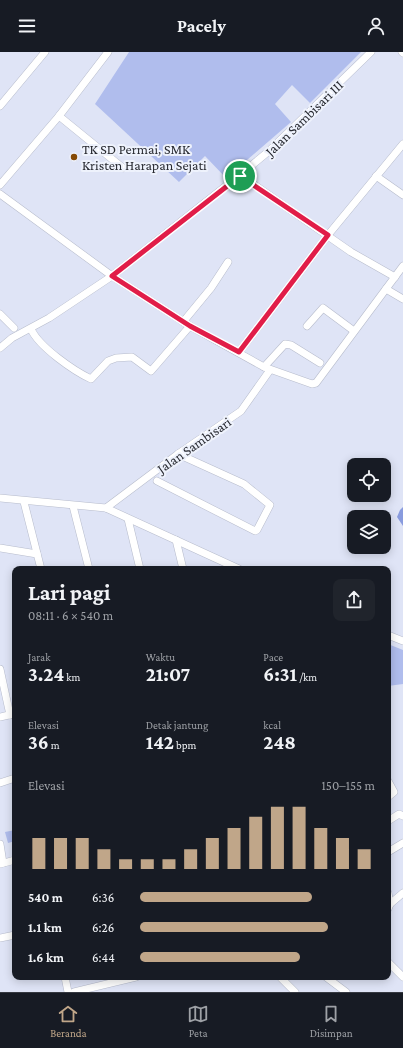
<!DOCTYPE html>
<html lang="id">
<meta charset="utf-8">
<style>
body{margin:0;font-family:"Crimson Pro",serif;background:#20242c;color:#f1f3f6;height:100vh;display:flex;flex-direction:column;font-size:15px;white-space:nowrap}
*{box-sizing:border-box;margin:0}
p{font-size:13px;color:#9ea1a6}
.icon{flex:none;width:22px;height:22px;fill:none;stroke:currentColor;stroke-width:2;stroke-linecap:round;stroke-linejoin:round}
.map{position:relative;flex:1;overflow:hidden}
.panel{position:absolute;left:12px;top:514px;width:379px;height:414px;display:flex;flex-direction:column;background:#171b24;border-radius:8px;box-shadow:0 2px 10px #0003}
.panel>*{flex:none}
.tools{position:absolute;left:347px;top:406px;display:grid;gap:8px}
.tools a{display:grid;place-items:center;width:44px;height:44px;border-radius:8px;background:#171b24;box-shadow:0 2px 10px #0003;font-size:20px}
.pin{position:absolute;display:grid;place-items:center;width:34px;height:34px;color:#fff;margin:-17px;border:2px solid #fff;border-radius:50%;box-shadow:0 1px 4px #0007}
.round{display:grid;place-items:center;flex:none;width:42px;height:42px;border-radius:8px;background:#20242c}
.headline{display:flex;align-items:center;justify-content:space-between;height:68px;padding:0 16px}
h1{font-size:22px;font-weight:700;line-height:30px}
.metrics{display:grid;grid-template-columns:repeat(3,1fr);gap:6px;height:68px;padding:4px 16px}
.metrics div{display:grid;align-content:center}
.metrics b{font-size:20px;font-weight:700}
.metrics small{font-size:11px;font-weight:400}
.metrics p{font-size:11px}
.chart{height:112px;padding:8px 16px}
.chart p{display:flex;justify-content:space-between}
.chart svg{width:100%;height:72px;margin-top:4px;stroke:#c0a689;stroke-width:6}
ul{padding:0 16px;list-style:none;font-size:13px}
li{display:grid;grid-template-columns:64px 48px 1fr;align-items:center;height:30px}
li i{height:10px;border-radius:5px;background:#c0a689}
header{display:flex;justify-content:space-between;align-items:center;height:52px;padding:0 16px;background:#171b24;font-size:18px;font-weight:700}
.tab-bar{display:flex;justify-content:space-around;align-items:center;height:56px;border-top:1px solid #363941;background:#171b24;font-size:11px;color:#9ea1a6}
.tab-bar a{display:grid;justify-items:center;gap:2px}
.tab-bar .current{color:#c0a689}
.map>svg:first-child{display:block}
.green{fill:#b0bded}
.water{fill:#899bde}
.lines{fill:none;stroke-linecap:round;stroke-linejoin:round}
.street-casing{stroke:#b7bccc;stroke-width:8}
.street{stroke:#fff;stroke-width:7}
.route-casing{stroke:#fff;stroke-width:8}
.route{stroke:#e11d48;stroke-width:5}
.poi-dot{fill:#854904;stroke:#eef2fc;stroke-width:1.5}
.labels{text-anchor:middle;stroke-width:4;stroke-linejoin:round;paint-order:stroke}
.street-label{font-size:14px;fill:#282a31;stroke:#eef2fc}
.poi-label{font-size:14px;fill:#282a31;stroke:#eef2fc;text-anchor:start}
</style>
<header><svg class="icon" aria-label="menu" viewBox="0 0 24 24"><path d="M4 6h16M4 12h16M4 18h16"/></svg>Pacely<svg class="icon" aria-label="person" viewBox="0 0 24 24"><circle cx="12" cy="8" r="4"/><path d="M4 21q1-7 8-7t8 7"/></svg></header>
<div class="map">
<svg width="403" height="940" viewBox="0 0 403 940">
<rect width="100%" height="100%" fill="#dfe4f6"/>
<g class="green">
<polygon points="129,0 361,0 310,51 292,33 275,52 291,70 226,126 205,104 179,130 95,52"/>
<polygon points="388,592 403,598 403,632 388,634"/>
<polygon points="15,778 15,789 8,791 5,780"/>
</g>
<polygon class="water" points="403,455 403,474 397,465 400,458"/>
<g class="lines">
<g class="street-casing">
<g id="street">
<polyline points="402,0 403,1"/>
<polyline points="0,54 45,0"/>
<polyline points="59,64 123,116"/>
<polyline points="240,123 351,200 395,225"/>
<polyline points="376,124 403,143"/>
<polyline points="0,133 59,64 108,0"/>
<polyline points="0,142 112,224 190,274 264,315 312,332 316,331 403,214"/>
<polyline points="386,237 403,247"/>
<polyline points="0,262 14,276"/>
<polyline points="183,270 211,236 228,210"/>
<polyline points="307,274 323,256 354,279"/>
<path d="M 31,277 C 39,295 74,319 91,327 L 108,309 L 116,306 L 132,305 L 151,319 L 190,274"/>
<polyline points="0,296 12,286 49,266 112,224 240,123 269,99 371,0"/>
<polyline points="239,300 328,183 403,92"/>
<polyline points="264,315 285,292 291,293 320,311"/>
<polyline points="157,429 255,479 257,478 270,453 244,432 178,402"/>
<polyline points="0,446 106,456 239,517"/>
<polyline points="24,450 41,517"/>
<polyline points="73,454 89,517"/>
<polyline points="106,456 178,402 241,359 270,318"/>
<polyline points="128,467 140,517"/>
<polyline points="176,488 183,517"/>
<polyline points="0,496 37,502"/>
<polyline points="388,583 403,589"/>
<polyline points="0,617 10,663"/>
<polyline points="0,665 13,662"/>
<polyline points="388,729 394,740 388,745"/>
<polyline points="0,731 15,726"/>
<polyline points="388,769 399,762 403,764"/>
<polyline points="0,792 3,811"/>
<polyline points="388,800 403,791"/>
<polyline points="0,812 15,808"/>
<polyline points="388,841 390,852 388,857"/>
<polyline points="390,852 403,841"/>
<polyline points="0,886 15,883"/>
<polyline points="388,910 403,925"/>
<polyline points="65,925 68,940"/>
<polyline points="280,925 295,940"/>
<polyline points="326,925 346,940"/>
<polyline points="74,940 136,925"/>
</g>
</g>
<use href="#street" class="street"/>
</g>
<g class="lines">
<g class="route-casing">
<polygon id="route" points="240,124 328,183 239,300 190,274 112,224"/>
</g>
<use href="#route" class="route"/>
</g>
<circle class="poi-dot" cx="74" cy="105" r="4"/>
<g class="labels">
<g class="street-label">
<text transform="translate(304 66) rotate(-44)" y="5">Jalan Sambisari III</text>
<text transform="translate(194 393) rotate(-35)" y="5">Jalan Sambisari</text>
</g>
<g class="poi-label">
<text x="82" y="102">TK SD Permai, SMK<tspan x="82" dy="16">Kristen Harapan Sejati</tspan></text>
</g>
</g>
</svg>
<div class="tools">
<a><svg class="icon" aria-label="locate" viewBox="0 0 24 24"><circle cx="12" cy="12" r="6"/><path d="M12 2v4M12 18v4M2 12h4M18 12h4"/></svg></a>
<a><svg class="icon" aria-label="layers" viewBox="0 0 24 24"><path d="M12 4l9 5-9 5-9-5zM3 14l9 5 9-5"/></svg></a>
</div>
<div class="pin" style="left:240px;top:124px;background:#1e9e55"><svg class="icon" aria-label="arrive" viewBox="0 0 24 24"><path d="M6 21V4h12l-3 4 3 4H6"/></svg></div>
<section class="panel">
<div class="headline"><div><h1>Lari pagi</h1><p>08:11 · 6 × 540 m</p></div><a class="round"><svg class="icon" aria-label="share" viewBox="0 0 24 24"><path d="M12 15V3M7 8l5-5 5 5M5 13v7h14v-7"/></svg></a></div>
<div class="metrics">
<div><p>Jarak</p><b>3.24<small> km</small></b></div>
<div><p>Waktu</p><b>21:07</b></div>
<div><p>Pace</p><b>6:31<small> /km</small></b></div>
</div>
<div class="metrics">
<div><p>Elevasi</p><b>36<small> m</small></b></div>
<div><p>Detak jantung</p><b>142<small> bpm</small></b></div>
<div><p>kcal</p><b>248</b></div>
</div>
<div class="chart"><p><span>Elevasi</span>150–155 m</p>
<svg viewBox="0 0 160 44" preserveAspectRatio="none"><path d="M5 44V25M15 44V25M25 44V25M35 44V32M45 44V38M55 44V38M65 44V38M75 44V32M85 44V25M95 44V19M105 44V12M115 44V6M125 44V6M135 44V19M145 44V25M155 44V32"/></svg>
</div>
<ul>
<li><b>540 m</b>6:36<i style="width:73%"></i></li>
<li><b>1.1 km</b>6:26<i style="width:80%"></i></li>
<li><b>1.6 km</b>6:44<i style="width:68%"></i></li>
</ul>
</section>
</div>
<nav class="tab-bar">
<a class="current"><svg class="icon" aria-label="home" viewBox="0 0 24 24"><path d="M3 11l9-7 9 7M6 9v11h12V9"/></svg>Beranda</a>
<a><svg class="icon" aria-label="map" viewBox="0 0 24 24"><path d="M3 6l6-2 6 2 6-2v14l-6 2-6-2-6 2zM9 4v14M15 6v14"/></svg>Peta</a>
<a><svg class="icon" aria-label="saved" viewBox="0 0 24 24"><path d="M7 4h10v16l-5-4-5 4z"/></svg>Disimpan</a>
</nav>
